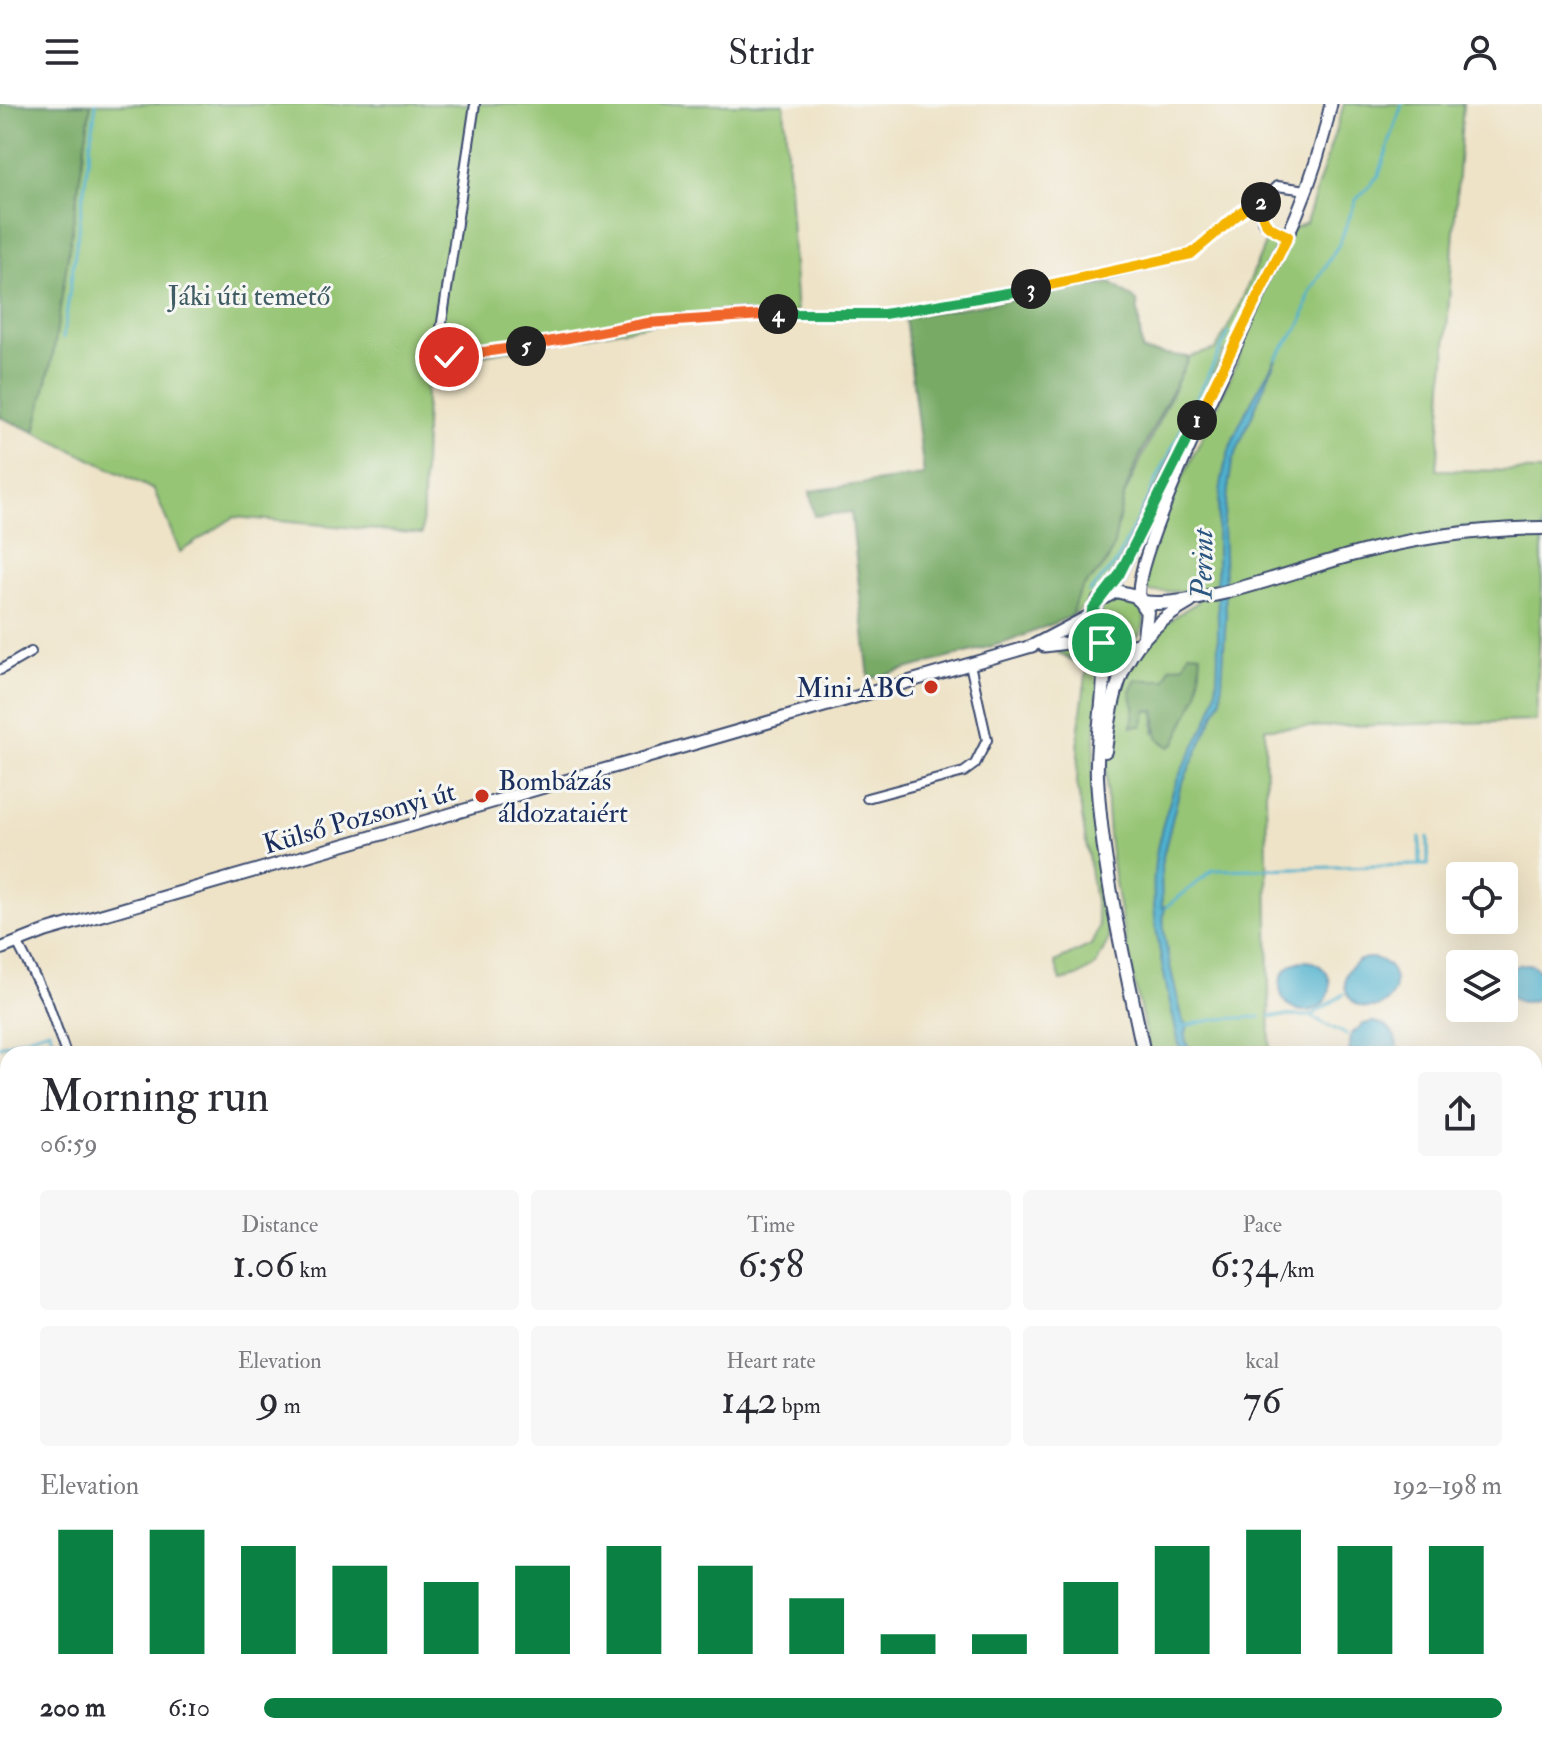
<!DOCTYPE html>
<meta charset="utf-8">
<style>
body{margin:0;font-family:"IM FELL Double Pica",serif;background:#f7f7f7;color:#2b2b33;height:100vh;display:flex;flex-direction:column;font-size:30px;white-space:nowrap}
*{box-sizing:border-box;margin:0}
p{font-size:26px;color:#7c7c81}
.icon{flex:none;width:44px;height:44px;fill:none;stroke:currentColor;stroke-width:2;stroke-linecap:round;stroke-linejoin:round}
.map{position:relative;flex:1;overflow:hidden}
.details{position:absolute;left:0px;top:942px;width:1542px;height:710px;display:flex;flex-direction:column;background:#fff;border-radius:24px 24px 0 0;box-shadow:0 8px 32px #0002}
.details>*{flex:none}
.controls{position:absolute;left:1446px;top:758px;display:grid;gap:16px}
.controls a{display:grid;place-items:center;width:72px;height:72px;border-radius:8px;background:#fff;box-shadow:0 8px 32px #0002;font-size:40px}
.pin{position:absolute;display:grid;place-items:center;width:68px;height:68px;color:#fff;margin:-34px;border:4px solid #fff;border-radius:50%;box-shadow:0 2px 8px #0007}
.km{position:absolute;width:40px;height:40px;margin:-20px;border-radius:50%;background:#222;color:#fff;font-size:22px;line-height:40px;text-align:center}
.round{display:grid;place-items:center;flex:none;width:84px;height:84px;border-radius:8px;background:#f7f7f7}
.summary{display:flex;align-items:center;justify-content:space-between;height:136px;padding:0 40px}
h1{font-size:44px;font-weight:600;line-height:60px}
.metrics{display:grid;grid-template-columns:repeat(3,1fr);gap:12px;height:136px;padding:8px 40px}
.metrics div{display:grid;align-content:center;border-radius:8px;background:#f7f7f7;text-align:center}
.metrics b{font-size:40px;font-weight:600}
.metrics small{font-size:22px;font-weight:400}
.metrics p{font-size:22px}
.chart{height:224px;padding:16px 40px}
.chart p{display:flex;justify-content:space-between}
.chart svg{width:100%;height:144px;margin-top:8px;stroke:#0b8043;stroke-width:6}
ul{padding:0 40px;list-style:none;font-size:26px}
li{display:grid;grid-template-columns:128px 96px 1fr;align-items:center;height:60px}
li i{height:20px;border-radius:10px;background:#0b8043}
header{display:flex;justify-content:space-between;align-items:center;height:104px;padding:0 40px;background:#fff;font-size:36px;font-weight:600}
.map>svg:first-child{display:block}
.green{fill:#96c575;stroke:#587a6a;stroke-width:2;fill-rule:evenodd}
.forest{fill:#78aa66;stroke:#4a6c62;stroke-width:2}
.water{fill:#50b1ce;stroke:#367096;stroke-width:2}
.lines{fill:none;stroke-linecap:round;stroke-linejoin:round}
.stream{stroke:#50b1ce;stroke-width:3}
.street-casing{stroke:#3b4a6e;stroke-width:12}
.secondary-casing{stroke:#3b4a6e;stroke-width:15}
.primary-casing{stroke:#3b4a6e;stroke-width:16}
.street{stroke:#fff;stroke-width:8}
.secondary{stroke:#fff;stroke-width:11}
.primary{stroke:#fff;stroke-width:12}
.split-1-casing{stroke:#fff;stroke-width:16}
.split-2-casing{stroke:#fff;stroke-width:16}
.split-3-casing{stroke:#fff;stroke-width:16}
.split-4-casing{stroke:#fff;stroke-width:16}
.split-5-casing{stroke:#fff;stroke-width:16}
.split-6-casing{stroke:#fff;stroke-width:16}
.split-1{stroke:#22a559;stroke-width:10}
.split-2{stroke:#f5b400;stroke-width:10}
.split-3{stroke:#f5b400;stroke-width:10}
.split-4{stroke:#22a559;stroke-width:10}
.split-5{stroke:#f0652b;stroke-width:10}
.split-6{stroke:#f0652b;stroke-width:10}
.poi-dot{fill:#c8321e;stroke:#f6f6f2;stroke-width:3}
.labels{text-anchor:middle;stroke-width:6;stroke-linejoin:round;paint-order:stroke}
.park-label{font-size:28px;fill:#405c65;stroke:#f6f6f2}
.poi-label{font-size:28px;fill:#1b2f5e;stroke:#f6f6f2;text-anchor:end}
.street-label{font-size:28px;fill:#1b2f5e;stroke:#f6f6f2}
.water-label{font-size:30px;font-style:italic;fill:#2b5680;stroke:#f6f6f2}
</style>
<header><svg class="icon" aria-label="menu" viewBox="0 0 24 24"><path d="M4 6h16M4 12h16M4 18h16"/></svg>Stridr<svg class="icon" aria-label="person" viewBox="0 0 24 24"><circle cx="12" cy="8" r="4"/><path d="M4 21q1-7 8-7t8 7"/></svg></header>
<div class="map">
<svg width="1542" height="1651" viewBox="0 0 1542 1651">
<rect width="100%" height="100%" fill="#f6f6f2"/>
<filter id="ink" filterUnits="userSpaceOnUse"><feTurbulence type="fractalNoise" baseFrequency=".0125" numOctaves="2"/><feDisplacementMap in="SourceGraphic" scale="16" xChannelSelector="R" yChannelSelector="G"/><feConvolveMatrix kernelMatrix="1 2 1 2 8 2 1 2 1" color-interpolation-filters="sRGB"/></filter>
<filter id="wash" filterUnits="userSpaceOnUse"><feTurbulence type="fractalNoise" baseFrequency=".006" numOctaves="4" result="noise"/><feDisplacementMap in="SourceGraphic" scale="32" xChannelSelector="R" yChannelSelector="G"/><feGaussianBlur stdDeviation="1.8" result="paint"/><feColorMatrix in="noise" values="0 0 0 0 0 0 0 0 0 0 0 0 0 0 0 0 0 1.4 0 .05"/><feComposite in="paint" operator="in"/></filter>
<g filter="url(#wash)">
<rect width="100%" height="100%" fill="#eee3c7"/>
<g class="green">
<polygon points="91,0 784,0 797,211 682,215 466,254 427,257 422,430 234,413 180,448 154,386 35,328 53,251"/>
<path d="M 1344,0 L 1463,0 L 1437,366 L 1542,367 L 1542,481 L 1536,617 L 1265,624 L 1270,950 L 1150,950 C 1126,833 1080,678 1126,563 C 1135,541 1178,509 1198,498 L 1197,487 L 1150,488 L 1144,478 C 1163,394 1213,324 1242,245 L 1224,248 L 1114,473 C 1097,485 1088,500 1072,512 L 1075,493 L 1083,479 L 1104,462 L 1111,450 L 1124,392 L 1189,253 L 1216,245 L 1239,203 L 1266,137 L 1306,119 ZM 1184,561 L 1154,629 L 1155,607 L 1147,606 L 1133,622 L 1134,603 Z"/>
<circle cx="1120" cy="516" r="24"/>
<polygon points="1094,539 1100,545 1092,686 1109,835 1096,861 1077,873 1061,877 1055,858 1091,841 1099,823 1077,679 1079,623 1087,564 1058,549 1055,540"/>
<polygon points="656,1644 978,1644 980,1651 657,1651"/>
</g>
<g class="forest">
<polygon points="0,0 91,0 53,251 35,328 0,313"/>
<path d="M 1111,179 L 1137,197 L 1142,247 L 1189,253 C 1167,299 1140,345 1124,392 C 1117,411 1118,434 1110,452 C 1097,479 1078,473 1072,512 L 1007,538 L 869,575 L 851,408 L 814,412 L 810,387 L 924,371 L 905,213 Z"/>
<path d="M 1189,549 L 1201,550 L 1198,590 L 1175,639 L 1169,643 C 1151,632 1159,625 1155,607 L 1147,606 L 1142,622 L 1132,622 L 1134,603 L 1130,587 L 1136,576 L 1166,576 L 1170,563 L 1184,561 Z"/>
<polygon points="1534,1428 1542,1428 1542,1651 1399,1651 1398,1644 1534,1644"/>
</g>
<g class="water">
<path d="M 1277,252 L 1232,358 L 1223,420 L 1226,511 L 1221,596 L 1180,684 L 1161,761 L 1162,803 L 1166,802 C 1156,820 1179,895 1183,918 L 1188,921 L 1185,933 L 1190,950 L 1181,950 C 1170,895 1150,824 1154,770 C 1155,743 1165,713 1173,687 C 1184,653 1212,622 1216,587 C 1224,513 1206,412 1230,344 C 1241,312 1261,282 1277,252 Z"/>
<circle cx="1370" cy="879" r="25"/>
<circle cx="1305" cy="882" r="25"/>
<circle cx="1525" cy="879" r="19"/>
<path d="M 1373,918 C 1390,921 1399,932 1397,950 L 1349,950 L 1351,930 L 1364,920 Z"/>
</g>
<g class="lines">
<g class="stream">
<polyline points="63,234 96,0"/>
<polyline points="1276,254 1302,218 1310,188 1340,138 1356,96 1379,71 1402,0"/>
<polyline points="1089,488 1116,459 1229,228"/>
<polyline points="1420,761 1428,761 1428,733"/>
<polyline points="1166,803 1213,766 1420,761 1420,733"/>
<polyline points="1270,912 1310,912 1347,931"/>
<polyline points="1310,912 1344,890"/>
<polyline points="1184,922 1217,915 1260,913"/>
<polyline points="0,942 49,926 58,950"/>
<polyline points="1534,1521 1542,1518"/>
<polyline points="965,1644 967,1651"/>
<polyline points="1513,1651 1514,1644"/>
</g>
</g>
</g>
<g filter="url(#ink)">
<g class="lines">
<g class="street-casing">
<g id="street">
<polyline points="475,0 441,225 443,248 456,255 648,219 753,210 884,210 1094,173 1191,150 1247,103 1261,97"/>
<polyline points="1288,132 1262,117 1261,97 1277,82 1307,86"/>
<polyline points="0,566 31,548"/>
<polyline points="867,694 964,668 975,660 987,636 970,560"/>
<polyline points="17,838 48,899 66,950"/>
<polyline points="1534,1183 1542,1181"/>
<polyline points="0,1535 8,1537"/>
</g>
</g>
<g class="secondary-casing">
<g id="secondary">
<polyline points="1106,490 1119,471 1177,354"/>
<path d="M 1140,495 C 1125,456 1274,167 1297,110 C 1312,74 1323,38 1331,0"/>
<polyline points="1044,542 1098,535"/>
<polyline points="0,845 46,827 1032,542 1091,511"/>
</g>
</g>
<g class="primary-casing">
<g id="primary">
<path d="M 1143,498 C 1194,506 1301,464 1355,450 C 1415,433 1480,425 1542,424"/>
<path d="M 1102,539 C 1109,583 1095,628 1097,673 C 1102,766 1125,859 1144,950"/>
<path d="M 1134,541 C 1113,550 1094,539 1091,516 L 1098,497 L 1116,487 L 1136,492 L 1147,508 L 1144,531"/>
<path d="M 1105,647 C 1114,577 1124,535 1190,498"/>
<polyline points="1284,1644 1286,1651"/>
</g>
</g>
<use href="#street" class="street"/>
<use href="#secondary" class="secondary"/>
<use href="#primary" class="primary"/>
</g>
</g>
<g class="lines" filter="url(#ink)">
<g class="split-1-casing">
<polyline id="split-1" points="1102,539 1091,521 1092,506 1119,471 1197,316"/>
</g>
<g class="split-2-casing">
<path id="split-2" d="M 1197,316 L 1288,132 C 1269,124 1260,120 1261,98"/>
</g>
<g class="split-3-casing">
<polyline id="split-3" points="1031,185 1191,150 1247,103 1261,98"/>
</g>
<g class="split-4-casing">
<polyline id="split-4" points="778,210 884,210 1031,185"/>
</g>
<g class="split-5-casing">
<polyline id="split-5" points="526,242 648,219 778,210"/>
</g>
<g class="split-6-casing">
<polyline id="split-6" points="449,253 526,242"/>
</g>
<use href="#split-1" class="split-1"/>
<use href="#split-2" class="split-2"/>
<use href="#split-3" class="split-3"/>
<use href="#split-4" class="split-4"/>
<use href="#split-5" class="split-5"/>
<use href="#split-6" class="split-6"/>
</g>
<g class="poi-dot">
<circle cx="931" cy="583" r="8"/>
<circle cx="482" cy="692" r="8"/>
</g>
<g class="labels">
<g class="park-label">
<text x="249" y="201">Jáki úti temető</text>
</g>
<g class="poi-label">
<text x="915" y="593">Mini ABC</text>
<text x="498" y="686" text-anchor="start">Bombázás<tspan x="498" dy="32">áldozataiért</tspan></text>
</g>
<g class="street-label">
<text transform="translate(359 713) rotate(-16)" y="10">Külső Pozsonyi út</text>
</g>
<g class="water-label">
<text transform="translate(1202 460) rotate(-89)" y="10">Perint</text>
</g>
</g>
</svg>
<div class="controls">
<a><svg class="icon" aria-label="locate" viewBox="0 0 24 24"><circle cx="12" cy="12" r="6"/><path d="M12 2v4M12 18v4M2 12h4M18 12h4"/></svg></a>
<a><svg class="icon" aria-label="layers" viewBox="0 0 24 24"><path d="M12 4l9 5-9 5-9-5zM3 14l9 5 9-5"/></svg></a>
</div>
<div class="pin" style="left:1102px;top:539px;background:#1e9e55"><svg class="icon" aria-label="arrive" viewBox="0 0 24 24"><path d="M6 21V4h12l-3 4 3 4H6"/></svg></div>
<div class="pin" style="left:449px;top:253px;background:#d93025"><svg class="icon" aria-label="check" viewBox="0 0 24 24"><path d="M5 12l5 5 9-10"/></svg></div>
<b class="km" style="left:1197px;top:316px">1</b>
<b class="km" style="left:1261px;top:98px">2</b>
<b class="km" style="left:1031px;top:185px">3</b>
<b class="km" style="left:778px;top:210px">4</b>
<b class="km" style="left:526px;top:242px">5</b>
<section class="details">
<div class="summary"><div><h1>Morning run</h1><p>06:59</p></div><a class="round"><svg class="icon" aria-label="share" viewBox="0 0 24 24"><path d="M12 15V3M7 8l5-5 5 5M5 13v7h14v-7"/></svg></a></div>
<div class="metrics">
<div><p>Distance</p><b>1.06<small> km</small></b></div>
<div><p>Time</p><b>6:58</b></div>
<div><p>Pace</p><b>6:34<small> /km</small></b></div>
</div>
<div class="metrics">
<div><p>Elevation</p><b>9<small> m</small></b></div>
<div><p>Heart rate</p><b>142<small> bpm</small></b></div>
<div><p>kcal</p><b>76</b></div>
</div>
<div class="chart"><p><span>Elevation</span>192–198 m</p>
<svg viewBox="0 0 160 44" preserveAspectRatio="none"><path d="M5 44V6M15 44V6M25 44V11M35 44V17M45 44V22M55 44V17M65 44V11M75 44V17M85 44V27M95 44V38M105 44V38M115 44V22M125 44V11M135 44V6M145 44V11M155 44V11"/></svg>
</div>
<ul>
<li><b>200 m</b>6:10<i style="width:100%"></i></li>
</ul>
</section>
</div>
